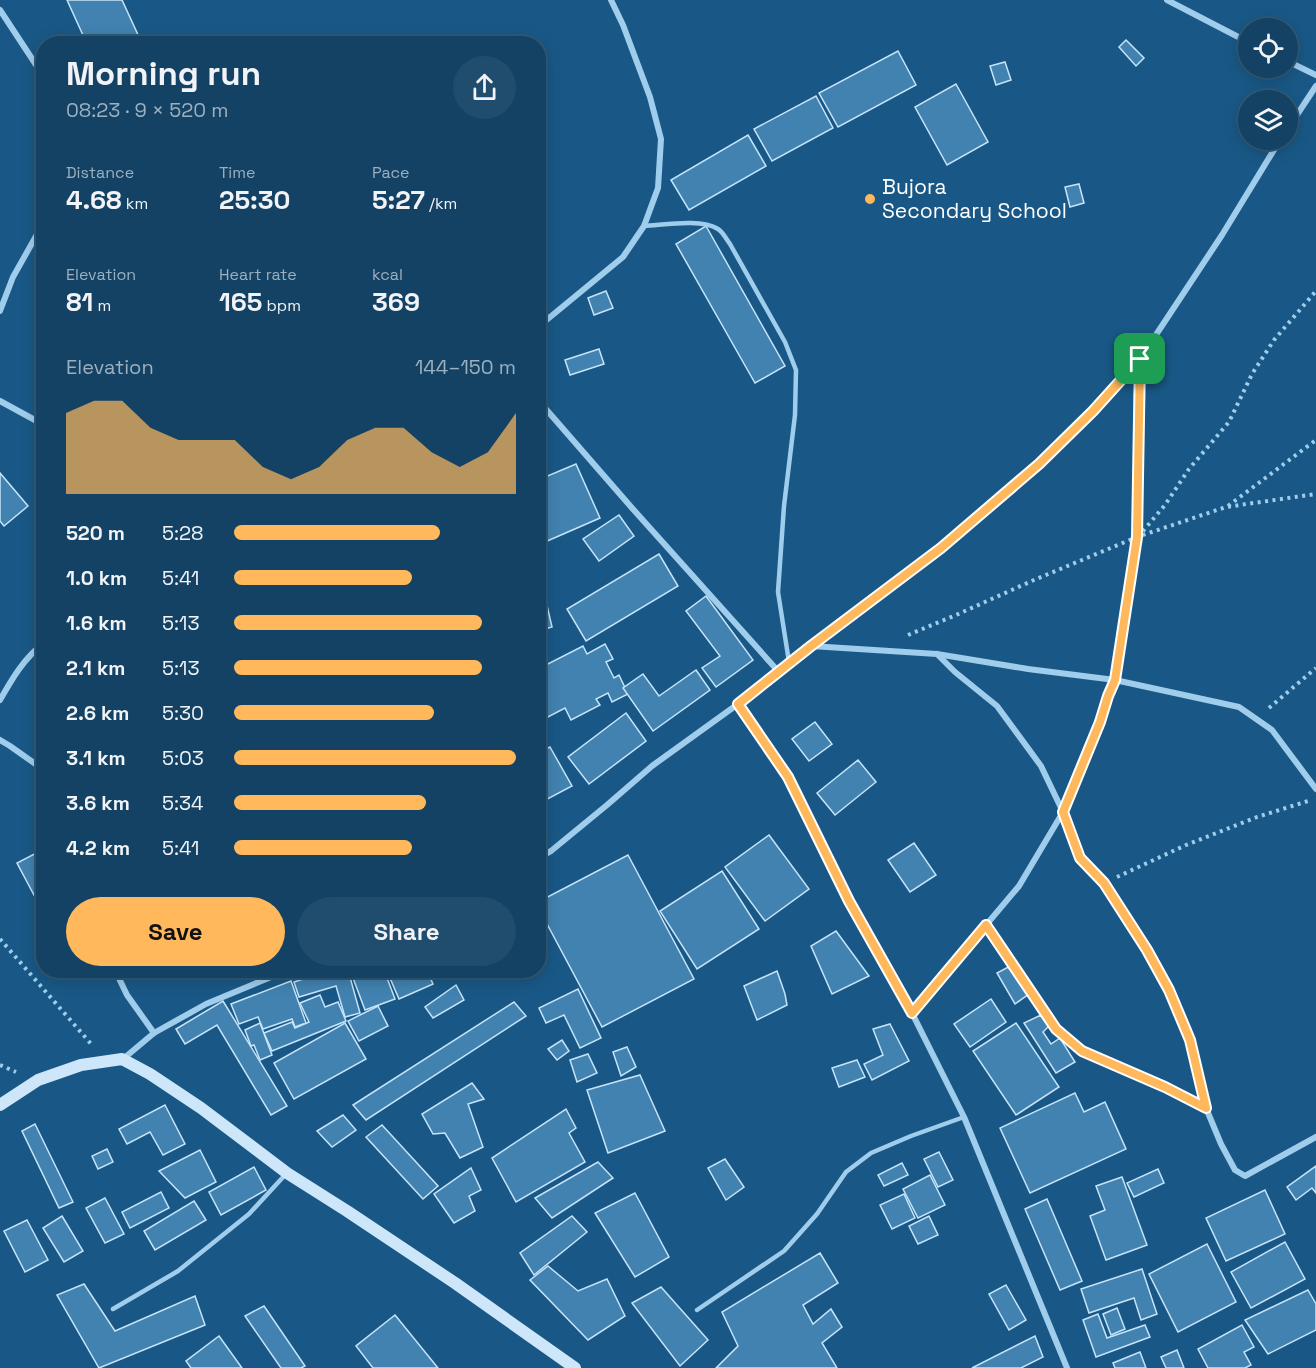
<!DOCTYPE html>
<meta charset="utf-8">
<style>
body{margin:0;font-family:"Space Grotesk",sans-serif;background:#204d6d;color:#f1f3f6;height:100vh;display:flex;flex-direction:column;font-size:22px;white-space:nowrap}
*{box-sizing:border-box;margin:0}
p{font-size:20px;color:#9db0bf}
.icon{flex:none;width:33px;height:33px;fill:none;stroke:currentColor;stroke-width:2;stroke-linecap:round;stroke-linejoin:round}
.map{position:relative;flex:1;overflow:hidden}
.drawer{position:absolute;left:36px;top:36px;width:510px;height:942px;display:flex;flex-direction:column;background:#134264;border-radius:24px;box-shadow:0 3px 15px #0003,0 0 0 2px #325b78}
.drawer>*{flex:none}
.buttons{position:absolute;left:1238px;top:18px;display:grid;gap:12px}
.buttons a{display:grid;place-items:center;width:60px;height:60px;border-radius:50%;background:#134264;box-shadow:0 3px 15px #0003,0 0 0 2px #325b78;font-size:30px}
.pin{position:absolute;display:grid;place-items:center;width:51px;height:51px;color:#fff;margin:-26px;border-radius:12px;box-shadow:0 3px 9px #0006}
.round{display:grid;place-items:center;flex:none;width:63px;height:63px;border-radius:32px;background:#204d6d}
.summary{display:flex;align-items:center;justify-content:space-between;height:102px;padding:0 30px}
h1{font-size:33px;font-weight:800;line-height:45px}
.stats{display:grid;grid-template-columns:repeat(3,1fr);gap:9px;height:102px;padding:6px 30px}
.stats div{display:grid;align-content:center}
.stats b{font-size:26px;font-weight:800}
.stats small{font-size:16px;font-weight:400}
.stats p{font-size:16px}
.chart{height:168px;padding:12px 30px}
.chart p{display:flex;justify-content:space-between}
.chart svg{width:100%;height:108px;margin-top:6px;fill:#ffb95c;opacity:.7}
.button{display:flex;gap:12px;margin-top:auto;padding:12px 30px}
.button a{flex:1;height:69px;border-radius:36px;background:#ffb95c;color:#111;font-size:24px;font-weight:800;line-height:69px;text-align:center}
.button a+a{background:#204d6d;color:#f1f3f6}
ul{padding:0 30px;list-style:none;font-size:20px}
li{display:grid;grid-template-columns:96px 72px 1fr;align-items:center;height:45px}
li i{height:15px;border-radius:8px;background:#ffb95c}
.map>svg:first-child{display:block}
.building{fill:#4282b0;stroke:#c6e4f9;stroke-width:1.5}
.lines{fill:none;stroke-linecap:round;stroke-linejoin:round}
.path{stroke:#a0cdec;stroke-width:4;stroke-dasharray:3 4.5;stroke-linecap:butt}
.lane{stroke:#a0cdec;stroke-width:4.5}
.street{stroke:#a0cdec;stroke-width:6}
.secondary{stroke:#cde6f9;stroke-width:12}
.route-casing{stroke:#fff;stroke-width:12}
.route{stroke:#ffb95c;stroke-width:8}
.poi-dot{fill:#ffb95c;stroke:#195886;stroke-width:2}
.labels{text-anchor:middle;stroke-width:4.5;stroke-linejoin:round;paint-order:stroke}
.poi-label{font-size:21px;fill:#fff;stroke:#195886;text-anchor:start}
</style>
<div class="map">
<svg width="1316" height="1368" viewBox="0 0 1316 1368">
<rect width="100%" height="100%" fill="#195886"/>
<g class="building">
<polygon points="67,0 122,0 139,37 126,44 87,44"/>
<polygon points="1126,40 1144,58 1136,66 1119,47"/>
<polygon points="898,51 916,85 838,127 819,93"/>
<polygon points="1005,62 1011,80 996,85 990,66"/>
<polygon points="956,84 988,142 947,165 915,107"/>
<polygon points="816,96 833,128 772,161 754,129"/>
<polygon points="748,135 766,166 689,210 671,180"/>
<polygon points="1079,184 1084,203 1070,207 1065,187"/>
<polygon points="706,226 785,366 755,383 676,244"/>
<polygon points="606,291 613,308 594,315 588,298"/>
<polygon points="599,349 604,364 570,375 565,360"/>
<polygon points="576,464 600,518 538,545 538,480"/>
<polygon points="0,473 28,506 4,526 0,521"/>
<polygon points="619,515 634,536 599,561 583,539"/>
<polygon points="659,554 678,586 586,641 567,609"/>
<polygon points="538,565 543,580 538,581"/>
<polygon points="543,588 552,627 538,631 538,589"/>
<polygon points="706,596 753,660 716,687 702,668 720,656 686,611"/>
<polygon points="605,644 613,659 606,662 614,678 619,675 628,694 612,702 608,693 596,699 600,705 571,720 565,708 546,718 538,703 538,686 540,685 538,682 538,669 583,646 587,654"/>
<polygon points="696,670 710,690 653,731 623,688 643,674 659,696"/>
<polygon points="626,713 646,741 589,784 568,757"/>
<polygon points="815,722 832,744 809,761 792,739"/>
<polygon points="550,747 572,786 538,804 538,753"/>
<polygon points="858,760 876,782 835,815 817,793"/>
<polygon points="769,835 809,889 765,921 725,867"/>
<polygon points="914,843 936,875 910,892 888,860"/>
<polygon points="44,849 44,912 43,912 17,863"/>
<polygon points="628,855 694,979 602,1027 538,907 538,902"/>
<polygon points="722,871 759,929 697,969 660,911"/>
<polygon points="836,931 869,976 832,994 811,946"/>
<polygon points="1012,965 1029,994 1015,1004 997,973"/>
<polygon points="331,970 348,970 360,1013 345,1017 336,986 299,997 294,982"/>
<polygon points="350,970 384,970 395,999 365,1010"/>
<polygon points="407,970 427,970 433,984 399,999 390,978"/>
<polygon points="777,971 785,994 787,1005 757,1020 744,986"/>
<polygon points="291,981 306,1023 295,1027 292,1019 263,1029 258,1017 239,1024 231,1004"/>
<polygon points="456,985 464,1000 433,1018 425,1007"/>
<polygon points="578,989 601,1038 580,1048 564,1015 546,1023 539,1008"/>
<polygon points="320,995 325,1007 338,1002 346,1021 272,1051 264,1033 292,1022 295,1028 309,1022 300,1003"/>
<polygon points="991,999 1006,1022 970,1047 954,1024"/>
<polygon points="223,1001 287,1106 271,1115 217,1025 185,1044 176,1029"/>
<polygon points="514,1002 526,1016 366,1120 353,1105"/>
<polygon points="378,1006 388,1026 359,1041 348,1021"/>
<polygon points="1041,1015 1049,1026 1043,1032 1051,1044 1060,1038 1075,1062 1056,1073 1024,1023"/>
<polygon points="260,1023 272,1055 260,1060 254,1045 251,1046 245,1030"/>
<polygon points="345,1023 366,1059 294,1099 274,1063"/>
<polygon points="1016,1023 1059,1087 1016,1115 973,1051"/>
<polygon points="890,1024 909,1061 872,1080 864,1064 883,1055 873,1029"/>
<polygon points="562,1040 569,1051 557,1060 548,1049"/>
<polygon points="627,1047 636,1067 621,1076 613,1052"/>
<polygon points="588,1054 597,1073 577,1082 570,1060"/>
<polygon points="857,1060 865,1077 839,1087 832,1068"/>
<polygon points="640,1075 665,1131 608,1153 587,1090"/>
<polygon points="472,1083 484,1099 468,1104 483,1147 460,1158 445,1133 433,1134 422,1114"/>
<polygon points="1075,1093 1084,1112 1105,1102 1126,1149 1030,1193 1000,1128"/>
<polygon points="165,1105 185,1144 163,1155 150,1132 127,1144 119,1129"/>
<polygon points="566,1109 576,1128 569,1133 585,1162 516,1202 492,1158"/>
<polygon points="343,1115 356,1130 332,1147 317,1131"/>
<polygon points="35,1124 73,1202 59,1208 22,1131"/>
<polygon points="382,1125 438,1186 423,1199 366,1137"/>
<polygon points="107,1149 113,1162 98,1169 92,1156"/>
<polygon points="200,1150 216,1182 185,1198 159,1171"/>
<polygon points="939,1152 953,1180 938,1187 924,1159"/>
<polygon points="725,1159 744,1187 726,1200 708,1168"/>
<polygon points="598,1162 613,1178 552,1218 535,1198"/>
<polygon points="902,1163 908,1175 884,1186 878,1175"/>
<polygon points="1316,1166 1316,1193 1312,1188 1296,1200 1287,1187"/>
<polygon points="254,1167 266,1190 221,1215 209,1192"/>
<polygon points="471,1168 481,1190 469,1196 475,1211 454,1223 434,1194"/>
<polygon points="1158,1169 1164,1183 1134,1197 1127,1183"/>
<polygon points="930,1175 945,1205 918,1218 903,1189"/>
<polygon points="1122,1177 1147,1245 1106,1260 1090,1216 1105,1210 1096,1186"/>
<polygon points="1265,1190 1285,1234 1226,1261 1206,1218"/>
<polygon points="161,1192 169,1208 130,1228 122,1212"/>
<polygon points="635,1193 669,1257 635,1277 595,1213"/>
<polygon points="904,1194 915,1218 892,1229 880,1205"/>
<polygon points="105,1198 124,1234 105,1243 86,1208"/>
<polygon points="1047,1199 1082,1281 1060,1290 1025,1209"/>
<polygon points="194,1201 206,1220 155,1250 144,1231"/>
<polygon points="62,1216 83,1251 64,1262 43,1228"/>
<polygon points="572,1216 587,1232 534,1275 520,1253"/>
<polygon points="929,1216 938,1235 918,1244 909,1226"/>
<polygon points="27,1220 48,1260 25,1272 4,1231"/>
<polygon points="1285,1242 1305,1279 1251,1308 1231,1272"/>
<polygon points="1207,1244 1236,1302 1178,1332 1149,1274"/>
<polygon points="820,1253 838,1283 803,1305 813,1324 831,1309 842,1327 822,1343 837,1368 716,1368 738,1346 722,1312"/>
<polygon points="548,1266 578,1291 607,1279 625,1316 588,1340 530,1280"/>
<polygon points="1142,1269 1157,1314 1141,1320 1134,1298 1089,1313 1081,1289"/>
<polygon points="84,1284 115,1331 195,1296 205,1325 99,1368 57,1295"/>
<polygon points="1006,1285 1026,1320 1009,1330 989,1294"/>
<polygon points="661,1287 708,1340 680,1366 632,1303"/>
<polygon points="1308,1290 1316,1304 1316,1330 1268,1354 1245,1320"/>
<polygon points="264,1306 305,1366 301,1368 281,1368 245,1316"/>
<polygon points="1117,1308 1125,1329 1111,1335 1103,1314"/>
<polygon points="1098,1314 1107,1338 1145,1325 1150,1337 1096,1357 1083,1320"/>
<polygon points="395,1315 438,1368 373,1368 356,1346"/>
<polygon points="1242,1325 1254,1347 1244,1352 1251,1365 1245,1368 1208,1368 1198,1349"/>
<polygon points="219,1336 242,1368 191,1368 186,1361"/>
<polygon points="1035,1336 1043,1357 1021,1368 972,1368"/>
<polygon points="1177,1350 1184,1368 1166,1368 1161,1357"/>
<polygon points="1140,1352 1146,1368 1115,1368 1113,1363"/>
</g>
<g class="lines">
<g class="path">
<polyline points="1228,506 1316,440"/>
<polyline points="1138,537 1165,505 1189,469 1229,422 1252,374 1274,340 1316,291"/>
<polyline points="908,635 956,615 1034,580 1137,537 1226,507 1316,494"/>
<polyline points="1118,665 1137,537 1139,386"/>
<polyline points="1269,708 1316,668"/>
<polyline points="1117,877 1186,845 1257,817 1308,801"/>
<polyline points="0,939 92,1045"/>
<polyline points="996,940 1056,1029 1081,1051 1121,1067 1186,1098"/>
<polyline points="0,1065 16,1072"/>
</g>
<g class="lane">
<path d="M 644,226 C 664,225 701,218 718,229 C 723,232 726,239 730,244 L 785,342 L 796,370 L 795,415 L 784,506 L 778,592 L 789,662"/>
<polyline points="113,1309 178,1271 249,1214 285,1175"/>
<polyline points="697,1310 784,1251 817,1214 846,1172 871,1153 911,1136 964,1117"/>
</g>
<g class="street">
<polyline points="1167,0 1248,42"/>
<polyline points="0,10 44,77"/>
<polyline points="1287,61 1316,75"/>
<polyline points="1287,130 1316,86"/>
<polyline points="0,311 13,277 44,222"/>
<polyline points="538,327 623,257 644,226 658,188 661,139 650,97 623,25 611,0"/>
<polyline points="538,400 632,508 778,671"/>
<polyline points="0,401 44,425"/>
<polyline points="811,646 937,654 1028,669 1115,680 1239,707 1272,730 1316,789"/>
<polyline points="937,654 955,672 997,706 1041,766 1063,812 1080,858 1104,883 1147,950 1169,990 1190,1040 1206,1108 1221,1144 1235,1170 1245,1176 1316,1137"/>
<path d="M 0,700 C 12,679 24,658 44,643"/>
<polyline points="738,704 788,777 849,901 912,1013 964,1117 1067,1368"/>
<polyline points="0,740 10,746 44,770"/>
<polyline points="538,858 551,851 607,805 652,766 738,704 811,646 941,548 1039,464 1093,411 1140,359 1222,235 1280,140"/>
<polyline points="115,970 127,995 154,1033"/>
<polyline points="912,1013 1019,886 1063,812 1100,722 1108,696 1115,680"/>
<polyline points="123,1059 154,1033 206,1004 288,970"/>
</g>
<polyline class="secondary" points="0,1105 38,1080 81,1065 122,1059 150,1074 201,1108 287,1173 347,1211 455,1283 575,1368"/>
</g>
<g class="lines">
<g class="route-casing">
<polygon id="route" points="1140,359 1137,537 1115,680 1108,696 1100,722 1063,812 1080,858 1104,883 1147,950 1169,990 1190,1040 1206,1108 1165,1087 1082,1051 1056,1029 986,925 912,1013 849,901 788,777 738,704 811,646 941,548 1039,464 1093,411"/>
</g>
<use href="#route" class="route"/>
</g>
<circle class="poi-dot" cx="870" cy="199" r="6"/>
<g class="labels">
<g class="poi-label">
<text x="882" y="194">Bujora<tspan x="882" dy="24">Secondary School</tspan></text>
</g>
</g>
</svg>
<div class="buttons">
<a><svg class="icon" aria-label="locate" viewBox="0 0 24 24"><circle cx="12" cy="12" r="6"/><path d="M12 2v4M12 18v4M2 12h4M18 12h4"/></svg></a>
<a><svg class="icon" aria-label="layers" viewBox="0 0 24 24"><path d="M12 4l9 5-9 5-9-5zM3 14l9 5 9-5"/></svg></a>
</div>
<div class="pin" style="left:1140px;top:359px;background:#1e9e55"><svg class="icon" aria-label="arrive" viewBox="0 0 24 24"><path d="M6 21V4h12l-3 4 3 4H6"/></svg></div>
<section class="drawer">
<div class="summary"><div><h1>Morning run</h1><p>08:23 · 9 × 520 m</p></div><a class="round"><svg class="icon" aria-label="share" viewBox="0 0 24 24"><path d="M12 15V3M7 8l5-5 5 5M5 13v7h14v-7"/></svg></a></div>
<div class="stats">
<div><p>Distance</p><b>4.68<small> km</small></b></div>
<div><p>Time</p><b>25:30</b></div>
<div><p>Pace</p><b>5:27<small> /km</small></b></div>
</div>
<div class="stats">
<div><p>Elevation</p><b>81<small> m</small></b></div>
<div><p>Heart rate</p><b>165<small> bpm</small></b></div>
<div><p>kcal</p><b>369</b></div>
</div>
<div class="chart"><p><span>Elevation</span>144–150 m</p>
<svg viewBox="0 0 160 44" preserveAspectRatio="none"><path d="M0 44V11L10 6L20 6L30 17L40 22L50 22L60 22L70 33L80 38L90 33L100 22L110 17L120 17L130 27L140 33L150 27L160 11V44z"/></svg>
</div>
<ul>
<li><b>520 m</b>5:28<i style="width:73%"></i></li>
<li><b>1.0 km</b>5:41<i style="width:63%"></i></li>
<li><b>1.6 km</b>5:13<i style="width:88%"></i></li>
<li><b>2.1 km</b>5:13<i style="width:88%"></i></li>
<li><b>2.6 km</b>5:30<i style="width:71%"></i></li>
<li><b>3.1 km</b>5:03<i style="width:100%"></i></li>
<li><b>3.6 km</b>5:34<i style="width:68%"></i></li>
<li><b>4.2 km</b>5:41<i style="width:63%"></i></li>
</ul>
<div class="button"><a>Save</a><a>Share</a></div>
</section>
</div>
